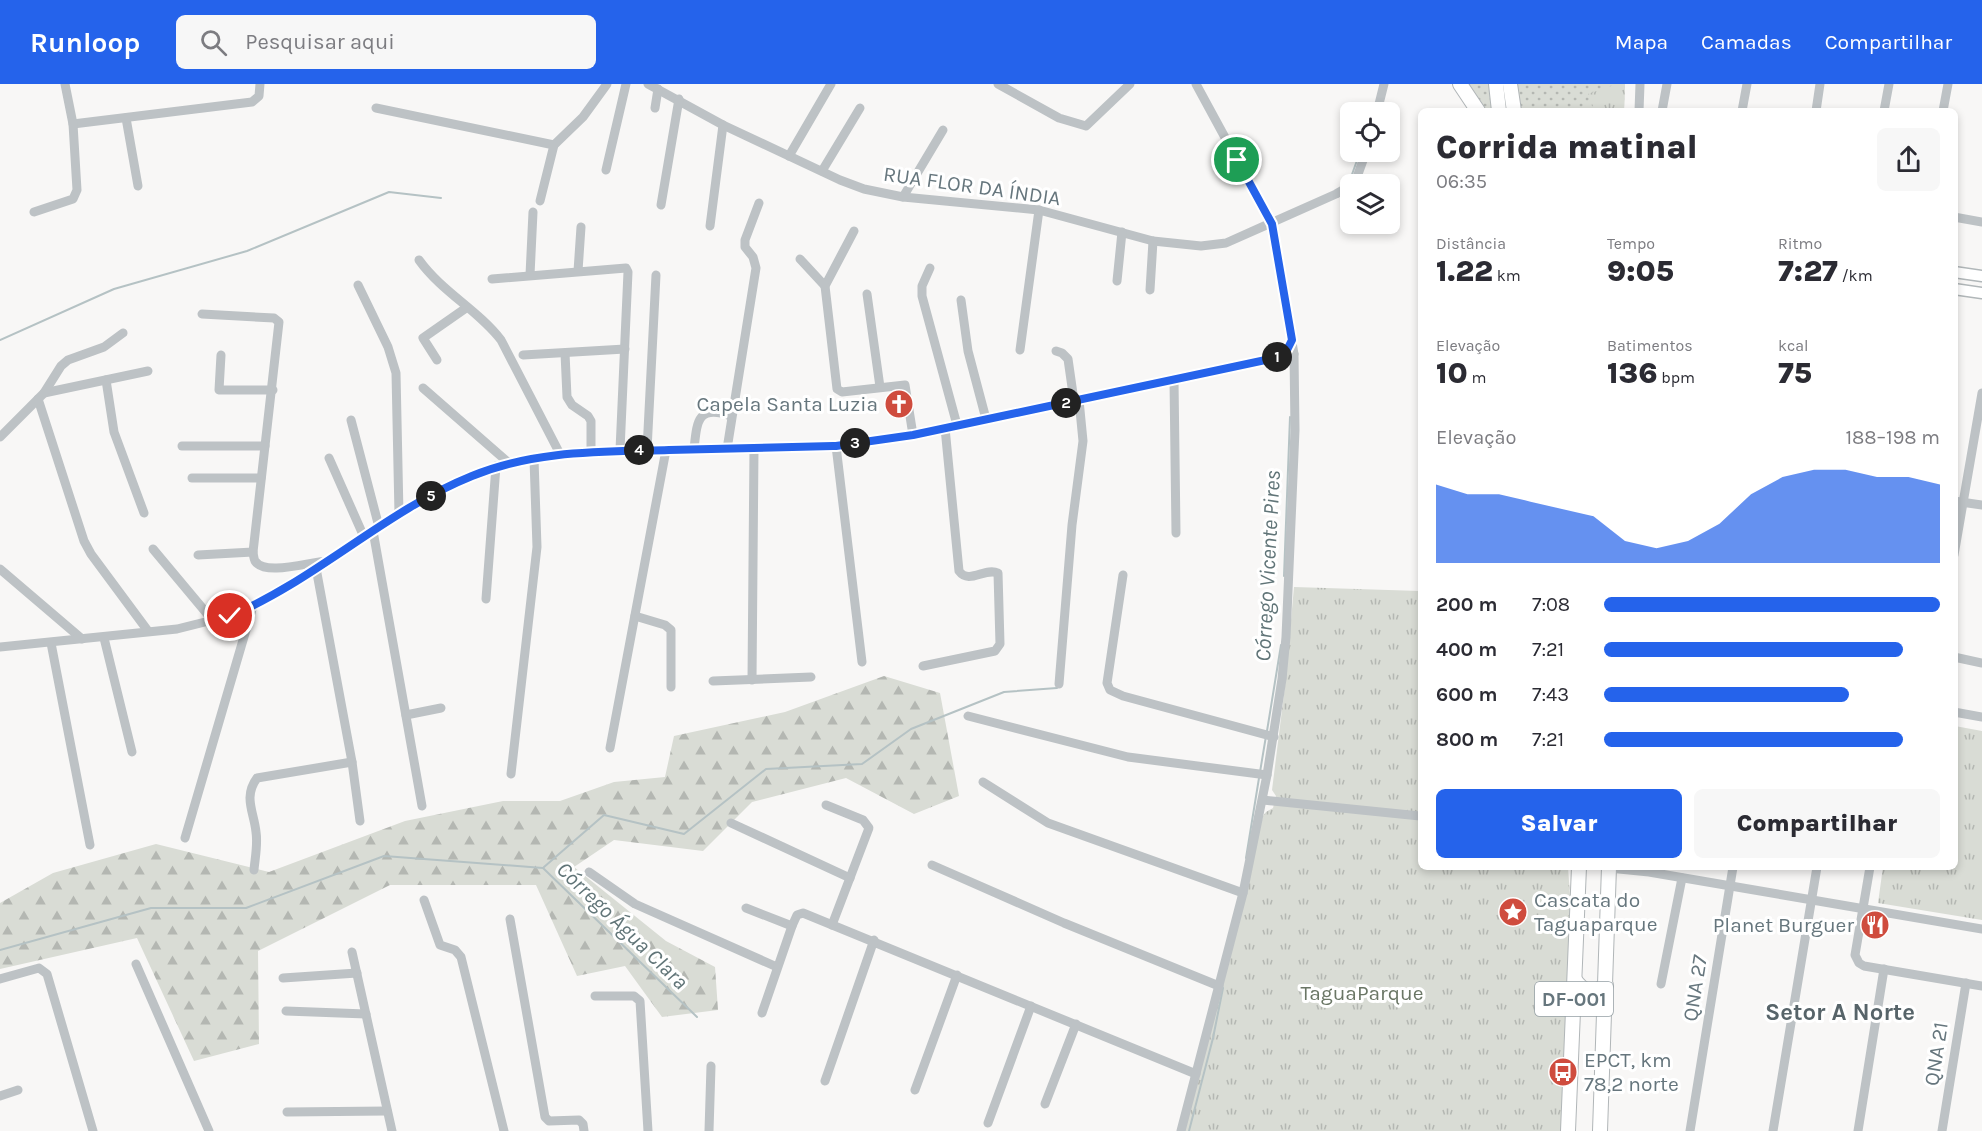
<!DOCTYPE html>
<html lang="pt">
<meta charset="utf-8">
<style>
body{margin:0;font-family:Karla,sans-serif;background:#f7f7f7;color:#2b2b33;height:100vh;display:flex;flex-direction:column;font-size:22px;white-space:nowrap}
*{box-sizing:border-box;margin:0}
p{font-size:20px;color:#7c7c81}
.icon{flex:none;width:33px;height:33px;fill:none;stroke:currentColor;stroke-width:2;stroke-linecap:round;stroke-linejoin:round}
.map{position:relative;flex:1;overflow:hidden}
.sheet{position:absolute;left:1418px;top:24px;width:540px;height:762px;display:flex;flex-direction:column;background:#fff;border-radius:9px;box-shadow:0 3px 9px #0003}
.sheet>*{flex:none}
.controls{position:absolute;left:1340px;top:18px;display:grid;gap:12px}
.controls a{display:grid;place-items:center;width:60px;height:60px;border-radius:9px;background:#fff;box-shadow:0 3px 9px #0003;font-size:30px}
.pin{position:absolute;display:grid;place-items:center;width:51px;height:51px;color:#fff;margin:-26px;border:3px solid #fff;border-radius:50%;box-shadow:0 2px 6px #0007}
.km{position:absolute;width:30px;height:30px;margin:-15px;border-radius:50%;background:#222;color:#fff;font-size:16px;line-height:30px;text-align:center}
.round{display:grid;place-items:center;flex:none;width:63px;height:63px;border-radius:9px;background:#f7f7f7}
.overview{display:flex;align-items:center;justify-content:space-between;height:102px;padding:0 18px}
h1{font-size:33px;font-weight:800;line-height:45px}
.stats{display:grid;grid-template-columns:repeat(3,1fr);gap:9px;height:102px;padding:6px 18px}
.stats div{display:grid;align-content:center}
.stats b{font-size:30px;font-weight:800}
.stats small{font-size:16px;font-weight:400}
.stats p{font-size:16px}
.chart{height:168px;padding:12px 18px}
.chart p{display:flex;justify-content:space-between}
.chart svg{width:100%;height:108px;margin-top:6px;fill:#2563eb;opacity:.7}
.primary-button{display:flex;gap:12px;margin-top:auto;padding:12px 18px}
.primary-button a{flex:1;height:69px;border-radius:9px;background:#2563eb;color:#fff;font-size:24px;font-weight:800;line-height:69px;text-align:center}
.primary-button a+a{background:#f7f7f7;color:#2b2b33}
ul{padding:0 18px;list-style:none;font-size:20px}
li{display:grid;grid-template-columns:96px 72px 1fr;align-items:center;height:45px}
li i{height:15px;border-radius:8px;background:#2563eb}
header{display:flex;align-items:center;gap:36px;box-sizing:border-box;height:84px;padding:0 30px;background:#2563eb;color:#fff}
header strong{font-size:28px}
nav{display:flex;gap:33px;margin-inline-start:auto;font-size:21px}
.search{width:420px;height:54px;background:#f7f7f7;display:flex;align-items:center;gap:15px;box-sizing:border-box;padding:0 21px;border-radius:9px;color:#7c7c81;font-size:22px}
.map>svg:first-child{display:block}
.grass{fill:url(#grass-dots)}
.forest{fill:url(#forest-firs)}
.park{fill:url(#park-tufts)}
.pitch{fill:#d9dcd5}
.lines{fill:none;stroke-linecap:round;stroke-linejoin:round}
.stream{stroke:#b5c2c4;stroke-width:2}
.major-casing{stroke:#b1b7b9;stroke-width:13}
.highway-casing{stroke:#b1b6b8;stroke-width:16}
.minor{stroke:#bdc2c5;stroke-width:9}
.major{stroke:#fff;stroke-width:10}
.highway{stroke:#fff;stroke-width:14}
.route-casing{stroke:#fff;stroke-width:12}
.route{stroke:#2563eb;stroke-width:8}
.labels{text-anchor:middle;stroke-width:6;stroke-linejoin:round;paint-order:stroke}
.shield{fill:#fff;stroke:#949fa4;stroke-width:1.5}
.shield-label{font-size:20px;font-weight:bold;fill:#66767d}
.street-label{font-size:21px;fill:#66767d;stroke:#fff}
.poi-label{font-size:21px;fill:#66767d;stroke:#fff;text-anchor:end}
.park-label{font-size:21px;fill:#6a7665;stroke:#fff}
.water-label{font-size:22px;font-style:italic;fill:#617578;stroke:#fff}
.quarter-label{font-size:24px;font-weight:bold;fill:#576469;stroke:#fff}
</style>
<header>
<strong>Runloop</strong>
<div class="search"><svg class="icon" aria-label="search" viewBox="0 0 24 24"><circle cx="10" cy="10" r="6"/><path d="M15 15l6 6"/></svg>Pesquisar aqui</div>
<nav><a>Mapa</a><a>Camadas</a><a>Compartilhar</a></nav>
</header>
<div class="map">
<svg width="1982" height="1047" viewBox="0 0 1982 1047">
<defs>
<pattern id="grass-dots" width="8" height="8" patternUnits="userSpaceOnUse" patternTransform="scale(1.5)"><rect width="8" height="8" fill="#d9dcd5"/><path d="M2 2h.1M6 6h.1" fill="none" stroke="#b4b7b2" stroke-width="1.8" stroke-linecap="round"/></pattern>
<pattern id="forest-firs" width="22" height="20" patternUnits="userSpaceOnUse" patternTransform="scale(1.5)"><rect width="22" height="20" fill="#d9dcd5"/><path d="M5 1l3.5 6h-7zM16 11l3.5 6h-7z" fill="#b4b7b2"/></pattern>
<pattern id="park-tufts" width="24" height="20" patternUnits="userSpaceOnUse" patternTransform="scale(1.5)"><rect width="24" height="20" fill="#d9dcd5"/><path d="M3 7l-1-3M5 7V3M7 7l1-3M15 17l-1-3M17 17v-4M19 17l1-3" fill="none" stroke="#b4b7b2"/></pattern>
</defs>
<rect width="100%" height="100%" fill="#f8f7f6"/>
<g class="grass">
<polygon points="1463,0 1492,0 1494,27 1481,27"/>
<polygon points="1517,0 1625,0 1624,27 1521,27"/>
</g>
<polygon class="forest" points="884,592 940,609 959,712 914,730 846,694 752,718 703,767 614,756 574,783 666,857 715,883 718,926 662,933 625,882 577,892 536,801 390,801 258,867 259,960 194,977 137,854 0,885 0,819 53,789 156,760 269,788 405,737 503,717 560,717 614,698 665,693 674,652 785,628"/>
<g class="park">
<polygon points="1617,0 1625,0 1624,27 1595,27 1588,10"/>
<polygon points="1294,503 1420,507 1420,783 1568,783 1571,826 1562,1047 1183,1047 1263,732 1266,728 1273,724 1276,712 1272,706 1285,602"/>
<polygon points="1955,642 1982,647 1982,836 1878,819 1883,783 1954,783"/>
</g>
<polygon class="pitch" points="1420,539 1420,643 1417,642"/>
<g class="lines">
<g class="stream">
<polyline points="1350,96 1360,68"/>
<polyline points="0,256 114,205 247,167 389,108 441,114"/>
<polyline points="1284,492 1290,333"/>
<polyline points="1267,647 1281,561"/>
<polyline points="1260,688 1266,652"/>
<polyline points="1246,774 1259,694"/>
<polyline points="544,783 604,731 684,750 766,685 862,680 911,645 1004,608 1057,604"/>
<polyline points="0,866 151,824 246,824 384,772 543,784 697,933"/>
<polyline points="1189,1047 1213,954 1223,904"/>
</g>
<g class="major-casing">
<g id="major">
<polyline points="1954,188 1982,192"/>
<polyline points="1954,205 1982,209"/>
</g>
</g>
<g class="highway-casing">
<g id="highway">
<polyline points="1460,0 1478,27"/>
<polyline points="1496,0 1499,27"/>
<polyline points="1510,0 1514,27"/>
<path d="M 1575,896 C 1584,909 1594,910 1606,901"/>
<polyline points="1568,1047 1579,783"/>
<polyline points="1600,1047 1609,783"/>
</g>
</g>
<g class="minor">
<polyline points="648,0 723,41 840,96 864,105 903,113 1039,126 1153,157 1201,162 1226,159 1336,110 1350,102"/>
<polyline points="998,0 1059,34 1086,42 1130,0"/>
<polyline points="376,24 554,61 583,33 607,0"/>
<polyline points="655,24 658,5"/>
<polyline points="1639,27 1640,0"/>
<polyline points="1662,27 1667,0"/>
<polyline points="1742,27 1747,0"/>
<polyline points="1816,27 1820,0"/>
<polyline points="1884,27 1889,0"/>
<polyline points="1943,27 1948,0"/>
<polyline points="1377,28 1384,0"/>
<polyline points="126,34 138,102"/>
<polyline points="73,40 252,18 259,12 260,0"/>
<polyline points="789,72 831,0"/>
<polyline points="606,86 626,0"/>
<polyline points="822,87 860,24"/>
<polyline points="1352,100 1357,93 1366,68"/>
<polyline points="903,113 943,46"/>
<polyline points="540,117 554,61"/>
<polyline points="661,121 679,15"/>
<polyline points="34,128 73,115 77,106 73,40 65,0"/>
<polyline points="1954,133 1982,138"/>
<polyline points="710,142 723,41"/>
<polyline points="854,147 825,202 837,305 842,308 905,301 913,351"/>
<polyline points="800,175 825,202"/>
<path d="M 419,176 C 442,208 478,226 501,256 L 560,370"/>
<polyline points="930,184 922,202 922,212 957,341"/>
<polyline points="578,187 581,143"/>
<polyline points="530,191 533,128"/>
<polyline points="492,195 626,184 628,188 620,366"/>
<polyline points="1117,197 1122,148"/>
<polyline points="358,201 388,263 396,289 399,430"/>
<polyline points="1150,206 1153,157"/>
<polyline points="867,210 880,303"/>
<polyline points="961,216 968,267 986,335"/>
<path d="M 202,230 L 274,234 L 279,238 L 253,468 C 253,468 254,476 255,477 C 265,493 312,477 328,477"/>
<polyline points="1020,266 1039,126"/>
<polyline points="1056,267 1062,269 1068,275 1074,317"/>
<polyline points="565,269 567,313 572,321 588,332 591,337 591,368"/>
<polyline points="221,271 219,306 273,306"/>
<polyline points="523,271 625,265"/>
<polyline points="437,276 423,254 466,224"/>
<polyline points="106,296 114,348 144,429"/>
<polyline points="1174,296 1176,449"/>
<polyline points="423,304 509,379"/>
<polyline points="44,309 148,287"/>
<polyline points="38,315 84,457 91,470 148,547"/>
<polyline points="351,336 379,443"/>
<polyline points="0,353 44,309 61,282 68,276 104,263 123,249"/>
<polyline points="182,362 265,362"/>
<polyline points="836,362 862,578"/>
<path d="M 694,365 C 697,338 697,320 731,332"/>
<polyline points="727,365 756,184 753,173 745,163 745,156 759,119"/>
<polyline points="647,366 656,191"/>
<polyline points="329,374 364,453"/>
<polyline points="192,394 261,394"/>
<polyline points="1954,417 1982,421"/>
<polyline points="373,447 422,722"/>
<polyline points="153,465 214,538"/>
<polyline points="198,471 253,468"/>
<polyline points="1954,471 1982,309"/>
<polyline points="316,484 352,678 360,737"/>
<polyline points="0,485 82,555"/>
<polyline points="1123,491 1107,599 1110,606 1123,612 1274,653"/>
<polyline points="486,515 496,382"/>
<polyline points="635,532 665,541 671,546 671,603"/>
<polyline points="104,554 132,668"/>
<polyline points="51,559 90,761"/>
<polyline points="0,563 177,545 229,532 253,522 316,484 399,430 456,399 509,379 560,370 836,362 913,351 1294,270"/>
<polyline points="1954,573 1982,579"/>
<path d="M 923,582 L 995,567 L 1000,560 L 998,489 C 985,483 969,501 959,487 L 945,344"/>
<polyline points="752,596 754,364"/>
<polyline points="713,597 811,593"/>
<polyline points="1059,600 1072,441 1083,357 1079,316"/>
<polyline points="1954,628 1982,633"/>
<polyline points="406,631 441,624"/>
<polyline points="968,632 1128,673 1267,691"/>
<polyline points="610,664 666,366"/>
<polyline points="511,690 537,463 534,375"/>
<polyline points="983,698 1048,739 1243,809"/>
<polyline points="1263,716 1420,732"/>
<polyline points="826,721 863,736 869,744 832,841"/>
<polyline points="731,739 850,794"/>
<polyline points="185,754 253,522"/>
<polyline points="932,781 1064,839 1219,902"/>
<polyline points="1870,783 1855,871 1859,879 1864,882 1982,902"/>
<polyline points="1609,784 1649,788 1982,845"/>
<path d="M 254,786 C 255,774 258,761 256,748 C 254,728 243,713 257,694 L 352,678"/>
<polyline points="589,788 635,820 777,883"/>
<polyline points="424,816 440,861 455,866 461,873 504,1047"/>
<polyline points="746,824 792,842"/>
<polyline points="510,835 545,1033 549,1037 579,1036 583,1040 584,1047"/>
<polyline points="352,868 392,1047"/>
<polyline points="136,880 209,1047"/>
<polyline points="283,894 357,889"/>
<polyline points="0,895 39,884 47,890 93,1047"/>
<polyline points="1661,900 1682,794"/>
<polyline points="595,912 634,912 640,917 648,1047"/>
<polyline points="286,927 366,930"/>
<polyline points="762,929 792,842 797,831 803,829 1196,990"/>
<polyline points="825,997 874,856"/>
<polyline points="915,1006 957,891"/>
<polyline points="0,1012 18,1006"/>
<polyline points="1045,1020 1076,940"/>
<polyline points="287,1028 387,1027"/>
<polyline points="988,1039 1031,922"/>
<polyline points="709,1047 711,982"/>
<polyline points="1181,1047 1243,809 1267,691 1282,595 1286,553 1295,346 1294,270 1272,140 1196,0"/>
<polyline points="1690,1047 1733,783"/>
<polyline points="1773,1047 1817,783"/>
<polyline points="1858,1047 1884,885"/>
<polyline points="1942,1047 1966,899"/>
</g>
<use href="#major" class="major"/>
<use href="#highway" class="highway"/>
</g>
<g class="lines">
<g class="route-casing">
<path id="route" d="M 230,532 C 316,496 385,427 472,392 C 535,366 602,368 669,366 C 724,365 780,363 836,362 L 913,351 L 1284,272 L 1292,256 L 1272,140 L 1237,76"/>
</g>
<use href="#route" class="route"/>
</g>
<defs>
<g id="church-disc" transform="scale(1.5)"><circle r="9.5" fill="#cf4c3e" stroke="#fff"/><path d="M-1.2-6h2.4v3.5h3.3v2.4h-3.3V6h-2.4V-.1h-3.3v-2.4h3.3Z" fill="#fff"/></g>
<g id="sight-disc" transform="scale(1.5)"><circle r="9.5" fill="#cf4c3e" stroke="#fff"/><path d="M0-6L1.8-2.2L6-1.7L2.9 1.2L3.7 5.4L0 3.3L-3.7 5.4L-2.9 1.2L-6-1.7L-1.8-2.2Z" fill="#fff"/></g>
<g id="restaurant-disc" transform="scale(1.5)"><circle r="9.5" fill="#cf4c3e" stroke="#fff"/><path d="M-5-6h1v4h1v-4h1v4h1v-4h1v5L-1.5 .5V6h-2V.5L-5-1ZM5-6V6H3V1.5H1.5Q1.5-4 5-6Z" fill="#fff"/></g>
<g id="bus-disc" transform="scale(1.5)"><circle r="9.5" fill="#cf4c3e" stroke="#fff"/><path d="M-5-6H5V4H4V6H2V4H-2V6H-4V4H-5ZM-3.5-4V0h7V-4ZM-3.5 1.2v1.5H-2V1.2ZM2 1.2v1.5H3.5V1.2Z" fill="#fff"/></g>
</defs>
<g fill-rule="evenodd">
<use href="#church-disc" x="899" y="320"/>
<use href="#sight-disc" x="1513" y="828"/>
<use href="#restaurant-disc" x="1875" y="841"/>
<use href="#bus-disc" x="1563" y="988"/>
</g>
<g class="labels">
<rect class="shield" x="1535" y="898" width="78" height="34" rx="4.5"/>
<g class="shield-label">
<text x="1574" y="922">DF-001</text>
</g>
<g class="street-label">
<text transform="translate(972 102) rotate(8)" y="7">RUA FLOR DA ÍNDIA</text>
<text transform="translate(1695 904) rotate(-81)" y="7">QNA 27</text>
<text transform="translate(1936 970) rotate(-81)" y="7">QNA 21</text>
</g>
<g class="poi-label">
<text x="878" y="327">Capela Santa Luzia</text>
<text x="1534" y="823" text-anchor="start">Cascata do<tspan x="1534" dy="24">Taguaparque</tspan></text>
<text x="1854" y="848">Planet Burguer</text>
<text x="1584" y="983" text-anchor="start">EPCT, km<tspan x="1584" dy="24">78,2 norte</tspan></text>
</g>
<g class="park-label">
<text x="1362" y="916">TaguaParque</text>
</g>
<g class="water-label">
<text transform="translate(1267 482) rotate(-87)" y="8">Córrego Vicente Pires</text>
<text transform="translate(623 841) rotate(44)" y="8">Córrego Água Clara</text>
</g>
<g class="quarter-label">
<text x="1840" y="936">Setor A Norte</text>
</g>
</g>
</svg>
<div class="controls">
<a><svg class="icon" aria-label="locate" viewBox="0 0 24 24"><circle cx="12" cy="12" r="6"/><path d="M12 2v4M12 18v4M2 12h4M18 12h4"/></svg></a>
<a><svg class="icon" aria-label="layers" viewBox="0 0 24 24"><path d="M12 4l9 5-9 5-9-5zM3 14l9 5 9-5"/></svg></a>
</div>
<div class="pin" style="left:1237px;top:76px;background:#1e9e55"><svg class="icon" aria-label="arrive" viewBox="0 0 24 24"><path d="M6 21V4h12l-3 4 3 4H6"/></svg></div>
<div class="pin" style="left:230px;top:532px;background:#d93025"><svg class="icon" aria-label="check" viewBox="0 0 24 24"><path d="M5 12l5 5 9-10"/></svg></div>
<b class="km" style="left:1277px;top:273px">1</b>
<b class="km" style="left:1066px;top:319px">2</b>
<b class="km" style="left:855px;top:359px">3</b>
<b class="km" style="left:639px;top:366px">4</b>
<b class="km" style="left:431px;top:412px">5</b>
<section class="sheet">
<div class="overview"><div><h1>Corrida matinal</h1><p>06:35</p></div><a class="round"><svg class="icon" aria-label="share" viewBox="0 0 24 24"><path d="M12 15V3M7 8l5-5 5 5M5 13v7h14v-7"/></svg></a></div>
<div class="stats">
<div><p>Distância</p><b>1.22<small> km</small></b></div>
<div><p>Tempo</p><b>9:05</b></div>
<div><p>Ritmo</p><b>7:27<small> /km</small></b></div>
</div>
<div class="stats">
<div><p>Elevação</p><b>10<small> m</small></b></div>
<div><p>Batimentos</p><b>136<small> bpm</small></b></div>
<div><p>kcal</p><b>75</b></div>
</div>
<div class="chart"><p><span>Elevação</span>188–198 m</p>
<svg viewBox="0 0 160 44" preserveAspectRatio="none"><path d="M0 44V12L10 16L20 16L30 19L40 22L50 25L60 35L70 38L80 35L90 28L100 16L110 9L120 6L130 6L140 9L150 9L160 12V44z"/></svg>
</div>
<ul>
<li><b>200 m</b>7:08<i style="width:100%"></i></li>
<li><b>400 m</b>7:21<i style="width:89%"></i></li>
<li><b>600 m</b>7:43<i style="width:73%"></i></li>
<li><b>800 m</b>7:21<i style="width:89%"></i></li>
</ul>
<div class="primary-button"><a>Salvar</a><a>Compartilhar</a></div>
</section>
</div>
